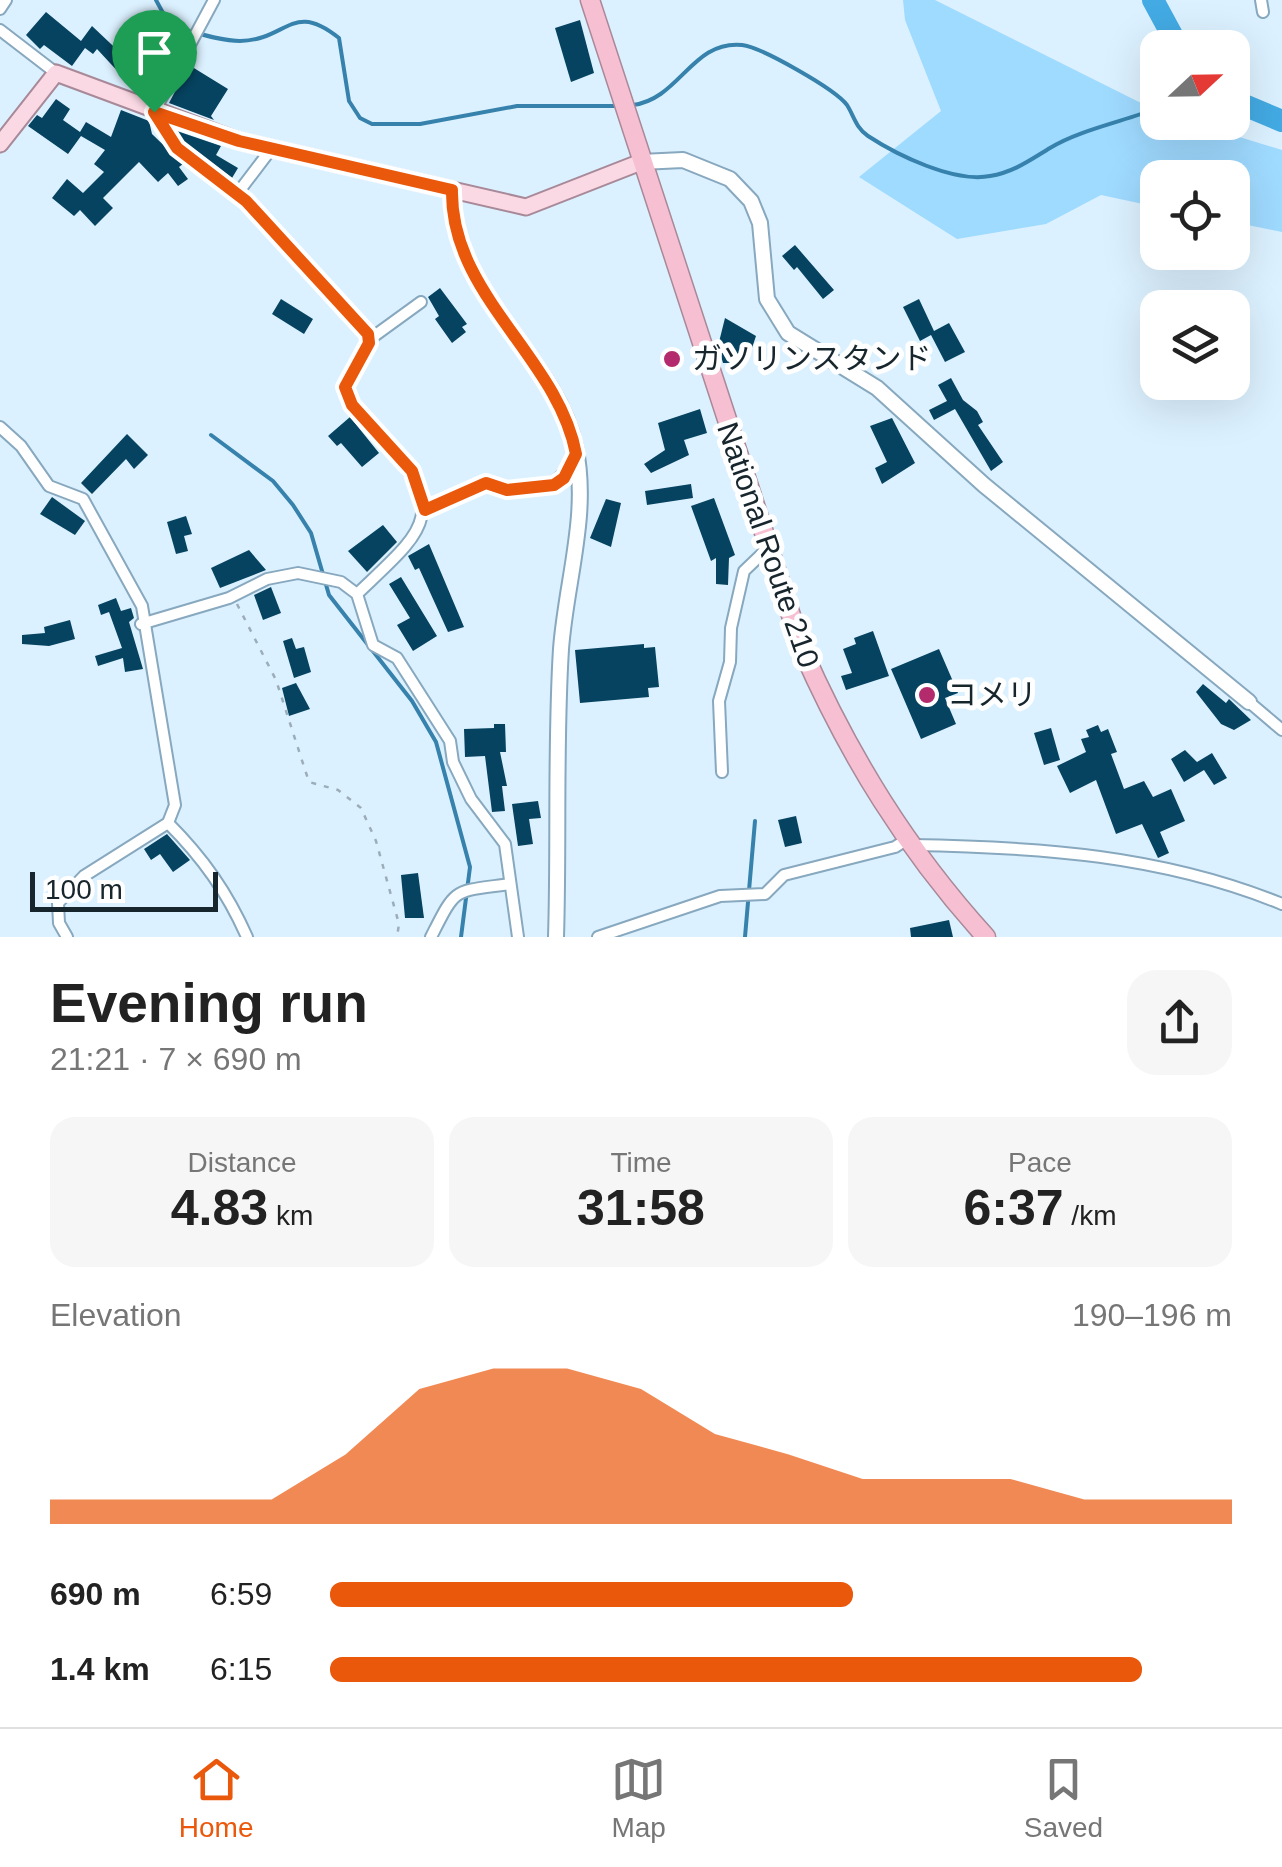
<!DOCTYPE html>
<meta charset="utf-8">
<style>
body{margin:0;font-family:Arial,"Noto Sans JP",sans-serif;background:#f6f6f6;color:#222;height:100vh;display:flex;flex-direction:column;font-size:38px;white-space:nowrap}
*{box-sizing:border-box;margin:0}
p{font-size:32px;color:#767676}
.icon{flex:none;width:55px;height:55px;fill:none;stroke:currentColor;stroke-width:2;stroke-linecap:round;stroke-linejoin:round}
.map{position:relative;height:937px;overflow:hidden}
.details{display:flex;flex-direction:column;background:#fff;flex:1}
.details>*{flex:none}
.needle{width:65px;rotate:68deg}
.buttons{position:absolute;left:1140px;top:30px;display:grid;gap:20px}
.buttons a{display:grid;place-items:center;width:110px;height:110px;border-radius:20px;background:#fff;box-shadow:0 10px 40px #0002;font-size:50px}
.scale{position:absolute;left:30px;bottom:25px;width:188px;box-sizing:border-box;padding-left:10px;border:5px solid #17252d;border-top:0;font-size:28px;line-height:35px;white-space:nowrap;color:#17252d;-webkit-text-stroke:8px #fff;paint-order:stroke}
.pin{position:absolute;display:grid;place-items:center;width:85px;height:85px;color:#fff;margin:-102px -42px;border-radius:50% 50% 50% 0;rotate:-45deg;box-shadow:0 0 10px #0007}
.pin .icon{rotate:45deg}
.round{display:grid;place-items:center;flex:none;width:105px;height:105px;border-radius:30px;background:#f6f6f6}
.overview{display:flex;align-items:center;justify-content:space-between;height:170px;padding:0 50px}
h1{font-size:55px;font-weight:700;line-height:75px}
.figures{display:grid;grid-template-columns:repeat(3,1fr);gap:15px;height:170px;padding:10px 50px}
.figures div{display:grid;align-content:center;border-radius:25px;background:#f6f6f6;text-align:center}
.figures b{font-size:50px;font-weight:700}
.figures small{font-size:28px;font-weight:400}
.figures p{font-size:28px}
.chart{height:280px;padding:20px 50px}
.chart p{display:flex;justify-content:space-between}
.chart svg{width:100%;height:180px;margin-top:10px;fill:#ea580c;opacity:.7}
ul{padding:0 50px;list-style:none;font-size:32px}
li{display:grid;grid-template-columns:160px 120px 1fr;align-items:center;height:75px}
li i{height:25px;border-radius:12px;background:#ea580c}
.dock{display:flex;justify-content:space-around;align-items:center;height:140px;border-top:2px solid #e0e0e0;background:#fff;font-size:28px;color:#767676}
.dock a{display:grid;justify-items:center;gap:5px}
.dock .on{color:#ea580c}
.map>svg:first-child{display:block}
.green{fill:#9fdaff}
.lines{fill:none;stroke-linecap:round;stroke-linejoin:round}
.stream{stroke:#3682ac;stroke-width:4}
.river{stroke:#43aae3;stroke-width:22}
.building{fill:#064360}
.street-casing{stroke:#87a8be;stroke-width:14}
.secondary-casing{stroke:#87a8be;stroke-width:18}
.primary-casing{stroke:#a88998;stroke-width:19}
.highway-casing{stroke:#a88998;stroke-width:21}
.path{stroke:#9badb9;stroke-width:2.5;stroke-dasharray:5 8;stroke-linecap:butt}
.street{stroke:#fff;stroke-width:10}
.secondary{stroke:#fff;stroke-width:14}
.primary{stroke:#fad9e4;stroke-width:15}
.highway{stroke:#f6bfd2;stroke-width:18}
.route-casing{stroke:#fff;stroke-width:20}
.route{stroke:#ea580c;stroke-width:12}
.poi-dot{fill:#b32b6c;stroke:#fff;stroke-width:4}
.labels{text-anchor:middle;stroke-width:10;stroke-linejoin:round;paint-order:stroke}
.poi-label{font-size:30px;fill:#17252d;stroke:#fff;text-anchor:start}
.street-label{font-size:30px;fill:#17252d;stroke:#fff}
</style>
<div class="map">
<svg width="1282" height="937" viewBox="0 0 1282 937">
<rect width="100%" height="100%" fill="#dcf1ff"/>
<polygon class="green" points="903,0 935,0 1157,111 1158,122 1194,123 1282,150 1282,232 1233,222 1232,178 1158,178 1157,207 1101,195 1046,224 957,239 859,177 941,111 905,20"/>
<g class="lines">
<g class="stream">
<path d="M 156,0 L 170,26 C 192,31 218,41 240,41 C 288,40 292,0 339,38 L 349,101 L 360,118 L 372,124 L 420,124 L 517,106 L 619,106"/>
<path d="M 633,105 C 680,99 692,40 742,45 C 761,47 835,89 847,105 C 854,116 856,128 868,136 C 897,155 954,183 990,176 C 1014,172 1030,160 1050,148 C 1079,130 1125,121 1158,108"/>
<polyline points="211,435 273,481 293,505 311,533 329,595 412,701 436,742 470,867 461,937"/>
<polyline points="745,937 755,821"/>
</g>
<g class="river">
<polyline points="1153,0 1179,48"/>
<polyline points="1232,100 1282,121"/>
</g>
</g>
<g class="building">
<polygon points="46,12 81,41 92,26 147,78 161,56 171,62 152,97 136,91 97,49 93,54 85,48 72,66 44,45 40,49 26,35"/>
<polygon points="580,20 594,73 571,82 555,28"/>
<polygon points="189,65 228,89 211,116 214,120 169,103"/>
<polygon points="56,99 70,109 63,120 80,132 86,122 111,137 121,110 149,121 152,134 183,164 179,167 188,179 178,186 168,173 158,182 139,162 103,198 113,208 95,226 80,210 74,216 52,198 67,179 83,193 104,172 94,164 105,150 81,136 68,154 28,126 37,115 42,118"/>
<polygon points="177,131 221,146 216,155 238,168 232,178 184,142"/>
<polygon points="795,245 834,290 823,299 797,267 794,270 782,256"/>
<polygon points="440,288 467,324 462,327 466,332 452,343 435,319 439,316 428,297"/>
<polygon points="281,299 313,319 304,334 272,314"/>
<polygon points="919,299 934,331 949,323 965,352 945,362 931,335 920,341 903,307"/>
<polygon points="725,318 756,336 748,360 732,358 731,363 723,363 718,346"/>
<polygon points="951,378 963,400 977,411 983,422 978,425 1003,462 991,471 955,409 934,420 929,410 947,401 938,385"/>
<polygon points="700,409 707,433 684,440 689,455 651,473 644,464 665,450 658,423"/>
<polygon points="350,417 379,453 362,467 341,443 337,446 328,436"/>
<polygon points="892,418 915,463 882,484 875,468 887,462 870,426"/>
<polygon points="127,434 148,455 134,469 126,459 92,494 81,483"/>
<polygon points="691,484 693,498 647,505 645,491"/>
<polygon points="52,497 85,521 75,535 40,514"/>
<polygon points="714,498 735,555 729,558 728,585 716,584 716,558 711,561 691,506"/>
<polygon points="606,499 621,503 611,547 590,538"/>
<polygon points="186,516 192,534 184,536 188,551 176,554 167,522"/>
<polygon points="383,525 397,542 367,572 348,551"/>
<polygon points="429,544 464,627 448,632 419,568 415,570 408,556"/>
<polygon points="249,550 266,570 220,588 211,568"/>
<polygon points="401,577 437,636 413,651 397,625 410,618 389,584"/>
<polygon points="271,587 281,613 263,620 254,595"/>
<polygon points="116,598 121,611 131,608 134,618 129,622 143,669 125,672 123,658 98,666 95,656 122,648 109,612 101,615 98,605"/>
<polygon points="70,620 75,639 49,646 22,644 22,635 45,633 44,627"/>
<polygon points="873,631 889,676 846,690 841,676 852,673 843,649 856,644 854,638"/>
<polygon points="292,638 296,649 304,647 311,672 294,678 283,641"/>
<polygon points="644,644 644,648 655,647 659,687 648,688 649,697 580,703 575,650"/>
<polygon points="939,649 958,693 945,698 956,724 921,739 891,669"/>
<polygon points="296,683 310,709 289,716 282,688"/>
<polygon points="1203,684 1226,703 1229,699 1251,720 1234,730 1221,724 1196,692"/>
<polygon points="494,724 505,724 506,752 500,752 507,786 502,786 505,811 492,812 485,756 465,757 464,729 494,728"/>
<polygon points="1098,725 1101,732 1108,729 1117,752 1111,754 1124,789 1144,781 1153,797 1171,789 1185,821 1160,832 1169,853 1158,858 1142,824 1116,834 1096,780 1070,793 1057,766 1086,752 1081,739 1089,737 1086,730"/>
<polygon points="1051,728 1060,760 1044,765 1034,733"/>
<polygon points="1185,750 1197,762 1212,753 1227,778 1214,785 1204,770 1184,782 1171,759"/>
<polygon points="538,801 541,818 529,819 533,844 518,846 512,804"/>
<polygon points="796,816 802,843 785,847 778,820"/>
<polygon points="167,834 190,860 173,872 160,854 151,860 144,849"/>
<polygon points="418,873 424,918 405,918 401,875"/>
<polygon points="949,920 953,937 911,937 910,928"/>
</g>
<g class="lines">
<g class="street-casing">
<g id="street">
<path d="M 214,0 L 154,112 L 177,148 L 247,201 L 368,333 L 369,343 L 345,387 C 353,408 366,421 381,438 C 452,514 423,531 357,594"/>
<polyline points="1261,0 1263,12"/>
<polyline points="0,9 6,0"/>
<polyline points="0,30 56,73"/>
<polyline points="237,194 272,148"/>
<polyline points="370,339 421,302"/>
<polyline points="0,427 21,446 49,486 83,499 142,606 175,805 168,823 84,876 58,903 59,923 67,937"/>
<path d="M 425,510 L 486,483 C 528,494 554,496 575,456"/>
<polyline points="141,624 229,598 267,579 298,573 341,582 357,594 373,645 397,658 450,741 453,762 471,799 505,844 518,937"/>
<polyline points="1249,702 1282,730"/>
<polyline points="722,772 719,701 730,662 731,628 744,571 766,550"/>
<path d="M 168,823 C 203,858 227,892 247,937"/>
<path d="M 911,845 C 1039,847 1162,855 1282,904"/>
<path d="M 431,937 C 457,886 452,892 510,884"/>
<polyline points="598,937 720,896 765,894 784,875 895,847 906,840"/>
</g>
</g>
<g class="secondary-casing">
<g id="secondary">
<polyline points="641,162 683,160 730,179 751,201 760,223 767,299 788,333 877,388 984,485 1249,702"/>
<path d="M 452,190 C 449,294 555,354 575,446 C 590,513 566,581 561,649 C 555,745 559,841 556,937"/>
</g>
</g>
<g class="primary-casing">
<polyline id="primary" points="0,144 56,73 239,141 526,207 641,162"/>
</g>
<g class="highway-casing">
<path id="highway" d="M 590,0 L 802,649 C 849,756 907,850 986,937"/>
</g>
<polyline class="path" points="237,604 276,680 309,782 338,790 361,808 376,841 399,924 397,937"/>
<use href="#street" class="street"/>
<use href="#secondary" class="secondary"/>
<use href="#primary" class="primary"/>
<use href="#highway" class="highway"/>
</g>
<g class="lines">
<g class="route-casing">
<path id="route" d="M 154,112 L 239,141 L 452,190 C 450,295 558,357 576,454 L 564,478 L 554,485 L 507,490 L 486,483 L 425,510 L 412,471 L 352,405 L 345,387 L 369,343 L 368,334 L 246,201 L 177,148 Z"/>
</g>
<use href="#route" class="route"/>
</g>
<g class="poi-dot">
<circle cx="672" cy="359" r="10"/>
<circle cx="927" cy="695" r="10"/>
</g>
<g class="labels">
<g class="poi-label">
<text x="692" y="369">ガソリンスタンド</text>
<text x="947" y="705">コメリ</text>
</g>
<g class="street-label">
<text transform="translate(768 545) rotate(71)" y="10">National Route 210</text>
</g>
</g>
</svg>
<div class="buttons">
<a><svg class="needle" viewBox="-14 -14 28 28"><path d="M0-13l5 13h-10z" fill="#e53935"/><path d="M0 13l5-13h-10z" fill="#767676"/></svg></a>
<a><svg class="icon" aria-label="locate" viewBox="0 0 24 24"><circle cx="12" cy="12" r="6"/><path d="M12 2v4M12 18v4M2 12h4M18 12h4"/></svg></a>
<a><svg class="icon" aria-label="layers" viewBox="0 0 24 24"><path d="M12 4l9 5-9 5-9-5zM3 14l9 5 9-5"/></svg></a>
</div>
<div class="scale">100 m</div>
<div class="pin" style="left:154px;top:112px;background:#1e9e55"><svg class="icon" aria-label="arrive" viewBox="0 0 24 24"><path d="M6 21V4h12l-3 4 3 4H6"/></svg></div>
</div>
<section class="details">
<div class="overview"><div><h1>Evening run</h1><p>21:21 · 7 × 690 m</p></div><a class="round"><svg class="icon" aria-label="share" viewBox="0 0 24 24"><path d="M12 15V3M7 8l5-5 5 5M5 13v7h14v-7"/></svg></a></div>
<div class="figures">
<div><p>Distance</p><b>4.83<small> km</small></b></div>
<div><p>Time</p><b>31:58</b></div>
<div><p>Pace</p><b>6:37<small> /km</small></b></div>
</div>
<div class="chart"><p><span>Elevation</span>190–196 m</p>
<svg viewBox="0 0 160 44" preserveAspectRatio="none"><path d="M0 44V38L10 38L20 38L30 38L40 27L50 11L60 6L70 6L80 11L90 22L100 27L110 33L120 33L130 33L140 38L150 38L160 38V44z"/></svg>
</div>
<ul>
<li><b>690 m</b>6:59<i style="width:58%"></i></li>
<li><b>1.4 km</b>6:15<i style="width:90%"></i></li>
</ul>
</section>
<nav class="dock">
<a class="on"><svg class="icon" aria-label="home" viewBox="0 0 24 24"><path d="M3 11l9-7 9 7M6 9v11h12V9"/></svg>Home</a>
<a><svg class="icon" aria-label="map" viewBox="0 0 24 24"><path d="M3 6l6-2 6 2 6-2v14l-6 2-6-2-6 2zM9 4v14M15 6v14"/></svg>Map</a>
<a><svg class="icon" aria-label="saved" viewBox="0 0 24 24"><path d="M7 4h10v16l-5-4-5 4z"/></svg>Saved</a>
</nav>
